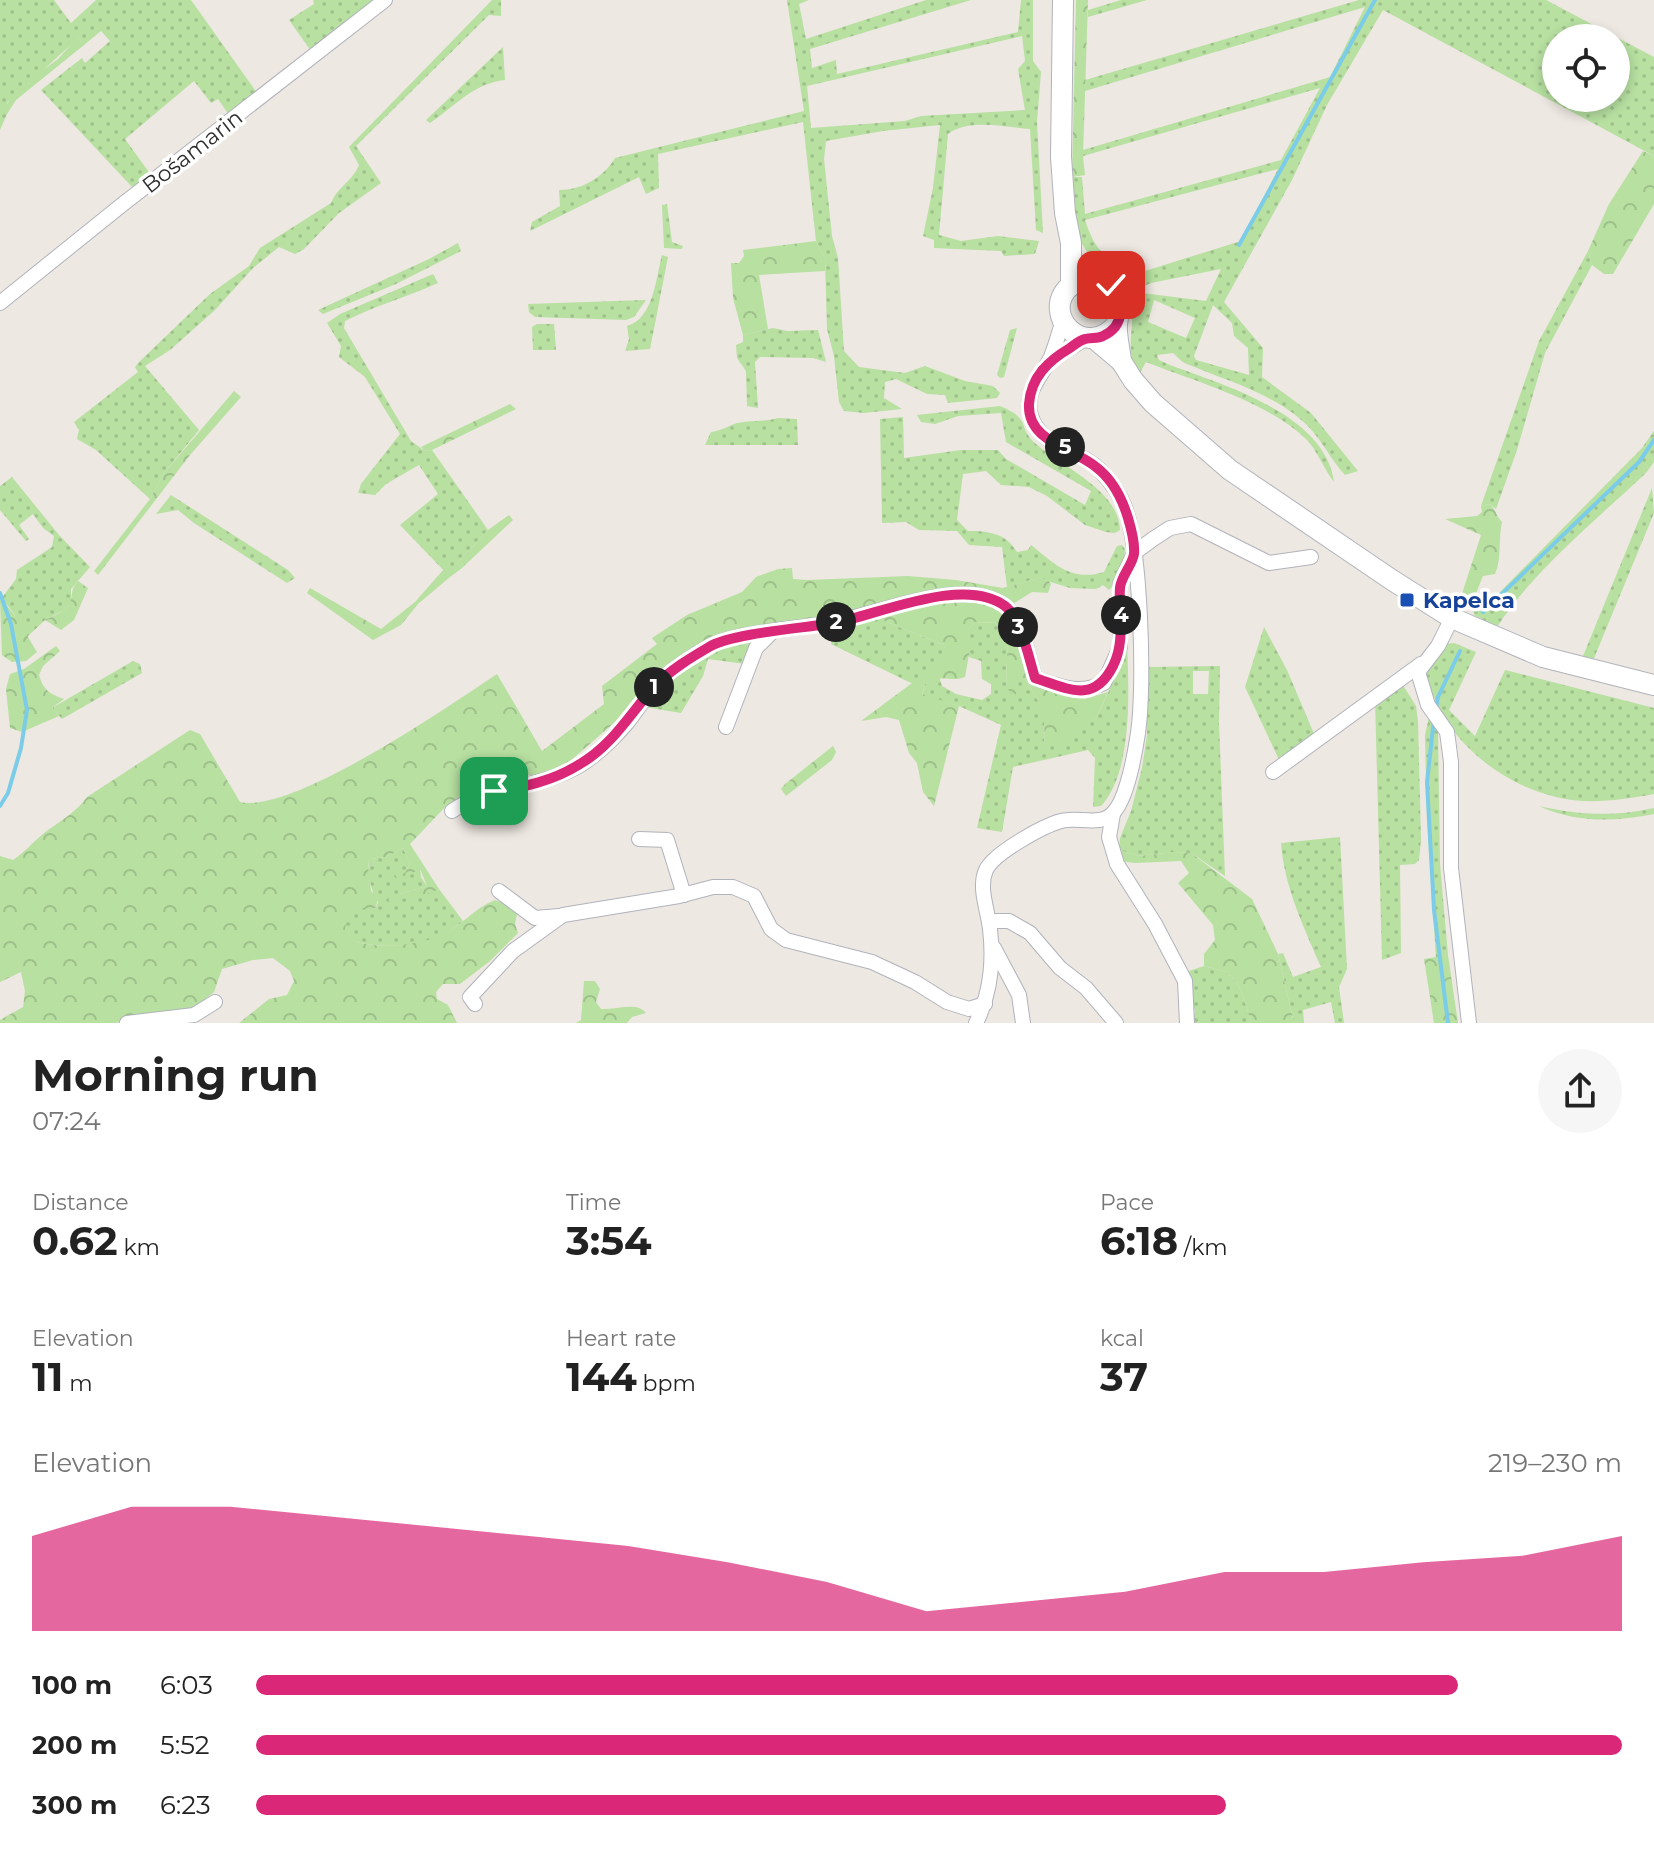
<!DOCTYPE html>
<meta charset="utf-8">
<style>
body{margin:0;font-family:Montserrat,sans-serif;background:#f6f6f6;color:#222;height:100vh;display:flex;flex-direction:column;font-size:30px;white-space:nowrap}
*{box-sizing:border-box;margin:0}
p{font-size:26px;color:#767676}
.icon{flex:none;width:44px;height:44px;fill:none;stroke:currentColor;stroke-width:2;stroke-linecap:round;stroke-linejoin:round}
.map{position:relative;height:1023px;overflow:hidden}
.drawer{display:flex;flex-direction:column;background:#fff;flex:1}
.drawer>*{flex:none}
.buttons{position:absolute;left:1542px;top:24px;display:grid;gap:16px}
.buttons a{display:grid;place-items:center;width:88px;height:88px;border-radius:50%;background:#fff;box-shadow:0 4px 12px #0003;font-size:40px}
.pin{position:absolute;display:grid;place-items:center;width:68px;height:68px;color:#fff;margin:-34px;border-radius:16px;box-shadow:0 4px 12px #0006}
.km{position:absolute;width:40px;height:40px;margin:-20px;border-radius:50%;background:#222;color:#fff;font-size:22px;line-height:40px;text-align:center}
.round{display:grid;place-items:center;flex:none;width:84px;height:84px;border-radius:42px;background:#f6f6f6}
.overview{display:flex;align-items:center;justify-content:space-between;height:136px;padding:0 32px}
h1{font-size:44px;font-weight:700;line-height:60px}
.metrics{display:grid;grid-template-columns:repeat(3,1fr);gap:12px;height:136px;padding:8px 32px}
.metrics div{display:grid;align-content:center}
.metrics b{font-size:40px;font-weight:700}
.metrics small{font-size:22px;font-weight:400}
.metrics p{font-size:22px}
.chart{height:224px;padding:16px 32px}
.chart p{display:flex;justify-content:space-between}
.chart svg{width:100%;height:144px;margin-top:8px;fill:#db2777;opacity:.7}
ul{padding:0 32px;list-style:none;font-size:26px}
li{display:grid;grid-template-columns:128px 96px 1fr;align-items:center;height:60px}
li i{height:20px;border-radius:10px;background:#db2777}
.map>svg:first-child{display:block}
.grass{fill:url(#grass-dots);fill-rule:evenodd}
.forest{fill:url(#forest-crowns)}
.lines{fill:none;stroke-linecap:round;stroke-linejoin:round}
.stream{stroke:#7bcce8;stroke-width:4}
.street-casing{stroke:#b1b3bc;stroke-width:16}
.secondary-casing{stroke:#b1b3bc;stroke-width:22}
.street{stroke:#fff;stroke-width:14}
.secondary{stroke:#fff;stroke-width:20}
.route-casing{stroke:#fff;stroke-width:16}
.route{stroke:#db2777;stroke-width:10}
.transit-dot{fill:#1a4fb4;stroke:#fff;stroke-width:3}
.labels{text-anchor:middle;stroke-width:7;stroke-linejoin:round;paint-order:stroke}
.street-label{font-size:22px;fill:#2d2d2d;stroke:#fff}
.transit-label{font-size:22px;font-weight:bold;fill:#164399;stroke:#fff;text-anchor:start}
</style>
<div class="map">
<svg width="1654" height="1023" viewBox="0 0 1654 1023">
<defs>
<pattern id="grass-dots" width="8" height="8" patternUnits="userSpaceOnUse" patternTransform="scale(2)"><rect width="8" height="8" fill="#b7e0a1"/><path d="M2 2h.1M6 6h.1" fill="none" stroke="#9ec08b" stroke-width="1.8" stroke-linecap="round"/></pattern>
<pattern id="forest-crowns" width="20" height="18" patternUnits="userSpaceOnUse" patternTransform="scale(2)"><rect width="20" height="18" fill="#b7e0a1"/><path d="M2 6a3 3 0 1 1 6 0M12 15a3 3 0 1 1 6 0" fill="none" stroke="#9ec08b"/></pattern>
</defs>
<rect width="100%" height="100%" fill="#ede8e1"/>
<g class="grass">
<path d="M 0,0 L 54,0 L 71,23 L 96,0 L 191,0 L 257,93 L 229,115 L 218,99 L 211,103 L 194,81 L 125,139 L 151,175 L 134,189 L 41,90 L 82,58 L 85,63 L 110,41 L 101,31 L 84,45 L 79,38 C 54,59 32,81 7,103 L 7,114 L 0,130 Z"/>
<polygon points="313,0 378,0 311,51 289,20 314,4"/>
<path d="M 492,0 L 501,0 L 501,16 L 489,15 L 356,146 L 381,183 L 339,213 L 304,249 L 295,254 L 279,247 L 253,268 L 215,310 L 170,350 L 145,366 L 199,430 L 164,473 L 150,499 L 96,450 L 77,439 L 79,430 L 74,422 L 138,372 L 135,367 L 139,362 L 210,294 L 249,266 L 260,248 L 331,203 C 337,187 353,181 359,165 L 349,147 Z"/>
<path d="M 787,0 L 809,0 L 799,4 L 806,39 L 926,0 L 971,0 L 810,49 L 812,68 L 836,60 L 837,74 L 1018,32 L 1021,0 L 1033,0 L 1033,61 L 1041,72 L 1037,122 L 1043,233 L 1036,230 L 1030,129 C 1006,127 968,118 948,134 L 939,235 L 961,241 L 998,236 L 1039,241 L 1035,254 L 1004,256 L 1001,251 L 934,248 L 934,240 L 923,236 L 933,188 L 940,125 L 883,131 L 826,141 L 824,159 L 832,236 L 838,258 L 844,351 L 859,367 L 905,373 L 925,366 L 965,381 L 993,386 L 1000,393 L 997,398 L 948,403 L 945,395 L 927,394 L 896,379 L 885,382 L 884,398 L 902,409 L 864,413 L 844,411 L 839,402 L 834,356 L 827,329 L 825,259 L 816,241 L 803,122 L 658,154 L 659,188 L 646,194 L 639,177 L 530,231 L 532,222 L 560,206 L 559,190 C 582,190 604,177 615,158 L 804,111 ZM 1022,36 L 1025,61 L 1018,69 L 1025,110 L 921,116 L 905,121 L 811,128 L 807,86 Z"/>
<polygon points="1121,0 1147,0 1088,17 1088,10"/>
<path d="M 1359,0 L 1546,0 L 1654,57 L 1654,156 L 1383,10 L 1327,105 L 1292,180 L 1224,302 L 1263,348 L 1262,377 L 1311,413 L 1358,471 L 1345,475 C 1327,455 1321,436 1299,418 C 1266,391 1225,380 1187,364 C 1181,362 1178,357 1173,353 L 1157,355 L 1159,360 L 1170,365 C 1223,385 1325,414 1334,482 C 1324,469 1318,452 1307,440 C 1267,401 1196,382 1146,362 L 1139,375 C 1136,368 1131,359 1131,352 C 1129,330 1137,311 1129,290 C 1124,275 1113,276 1102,267 C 1072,245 1073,211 1072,177 L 1082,177 L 1085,214 L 1281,160 L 1320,88 L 1083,156 L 1083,150 L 1330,77 L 1365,7 L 1085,91 L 1085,80 ZM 1556,38 L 1616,38 L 1616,98 L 1556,98 ZM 1278,169 L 1241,241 L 1145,271 L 1131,274 C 1105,253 1097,256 1085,220 ZM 1221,269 L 1206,301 L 1142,293 L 1140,288 L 1151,283 ZM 1154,300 L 1195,318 L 1186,338 L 1148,322 ZM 1213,305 L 1232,323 L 1234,336 L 1248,348 L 1249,375 L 1196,360 L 1194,356 Z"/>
<path d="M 503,47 L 505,80 C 474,83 455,106 430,123 L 426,120 Z"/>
<polygon points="667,204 672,242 683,246 682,249 664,248 662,205"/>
<polygon points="458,243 461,251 396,284 323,314 318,310 429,259"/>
<polygon points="1588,251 1592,265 1545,353 1517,450 1496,509 1490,504 1481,506 1539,341"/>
<path d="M 662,255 L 668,257 L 650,349 L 625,351 L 629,339 L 627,326 C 653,319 656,279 662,255 Z"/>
<path d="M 433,274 L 438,283 C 407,297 374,306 345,321 L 344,328 L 411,441 L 425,451 L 432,450 L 488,530 L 457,563 L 462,568 L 450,577 L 400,525 L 438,494 L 419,465 L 386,484 L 375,495 L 358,493 L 361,484 L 400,434 L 365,377 L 339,357 L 341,346 L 327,323 L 340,314 Z"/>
<polygon points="646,300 634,317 626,320 535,317 529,312 528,304"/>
<polygon points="537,324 554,324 556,350 533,350 532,327"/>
<polygon points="773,328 787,331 818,330 826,362 813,358 760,357 755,362 758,408 747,406 746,371 737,358 736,345 743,342 743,335"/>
<polygon points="1017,328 1004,377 1000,378 997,375 1010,330"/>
<path d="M 1000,406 C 1033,420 1016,426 1036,444 C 1062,467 1119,490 1120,530 L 1115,533 L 1106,532 L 1085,525 L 1047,496 L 1029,487 L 1001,485 L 986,471 L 963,474 L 957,520 L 968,531 C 988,531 1006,533 1017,552 L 1028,550 L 1031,545 C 1055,564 1071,582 1104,572 L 1117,546 L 1122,545 L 1125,549 C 1124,562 1119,581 1109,590 L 1103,585 L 1096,589 L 1070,588 L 1038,578 L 1007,587 L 1002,547 L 969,545 L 957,531 L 919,530 L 906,522 L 882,523 L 880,419 L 903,417 L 904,458 L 961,450 L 998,450 L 1006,459 L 1085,505 L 1091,491 L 1006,442 L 1001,413 L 958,416 L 935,424 L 921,422 L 917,415 Z"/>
<path d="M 778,418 L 797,419 L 798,445 L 705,445 L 711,432 C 721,431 728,426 737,423 C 750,420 765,422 778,418 Z"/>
<path d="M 1654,431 L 1654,462 L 1646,473 C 1597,519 1533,571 1497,627 L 1474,615 L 1472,603 L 1475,595 L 1486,599 L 1499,593 L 1642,448 Z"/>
<path d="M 12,477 L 59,535 L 90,567 L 71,589 L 71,602 L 64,610 L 45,620 L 27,637 C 18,625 14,607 0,600 L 16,579 L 17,570 L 52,547 L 54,536 L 43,528 L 33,514 L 19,525 L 29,539 L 26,541 L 0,510 L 0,486 Z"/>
<polygon points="1652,488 1654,513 1592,663 1581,661"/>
<polygon points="171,495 288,570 295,578 287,583 194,523 178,510 156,514"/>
<polygon points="874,617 944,645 948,657 913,684 831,644 833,636 822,631"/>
<path d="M 975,622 L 998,623 L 1008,630 L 1006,687 L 1024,678 C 1043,706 1046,712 1044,745 L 1080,729 L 1096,718 L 1115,678 L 1124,646 L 1127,645 C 1129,690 1133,772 1101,806 L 1093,807 L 1095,758 L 1088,750 L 1013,767 L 1002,832 L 977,828 L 1001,725 L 959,706 L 922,695 L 925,684 L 939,676 L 942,686 L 956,694 L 982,700 L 991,694 L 991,684 L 982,679 L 981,661 L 969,657 L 968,630 Z"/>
<polygon points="1264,627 1287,670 1315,736 1280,762 1245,687"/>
<path d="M 753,638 L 755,642 L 745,664 L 708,659 L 703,676 L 681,713 L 644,707 C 677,670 704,649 753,638 Z"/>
<path d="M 1454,643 L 1476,652 L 1449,710 L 1475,736 L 1505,670 L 1654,708 L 1654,794 C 1620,800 1589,805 1556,797 C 1505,785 1455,747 1435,699 C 1432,692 1426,683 1426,675 C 1427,664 1439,652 1445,644 Z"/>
<polygon points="133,661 140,664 142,673 62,719 52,708"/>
<path d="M 1220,666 L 1219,723 L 1225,876 L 1191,853 L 1175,852 L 1139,856 L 1119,850 L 1120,838 L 1131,811 L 1142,768 L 1147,735 L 1145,667 ZM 1193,671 L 1209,671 L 1208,694 L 1193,694 Z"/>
<polygon points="1401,682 1416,706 1418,721 1421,840 1419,860 1415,864 1400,865 1401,953 1382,960 1375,699"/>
<polygon points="1429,717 1438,731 1440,864 1448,955 1436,958 1427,820 1425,735"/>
<path d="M 1539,806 C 1577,815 1615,817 1654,808 L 1654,814 C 1614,822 1576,823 1539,806 Z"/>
<path d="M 1340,837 L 1347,969 L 1339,987 L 1344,1023 L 1335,1023 L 1331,1002 L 1303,1010 L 1304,1023 L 1294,1023 L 1278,954 L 1283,953 L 1293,977 L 1321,967 C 1304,928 1284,886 1281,843 Z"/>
<path d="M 403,848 L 410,863 L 405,873 L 396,877 L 420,869 L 421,877 L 427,886 L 399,894 L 396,900 L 439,889 L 463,921 C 456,926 449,932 442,936 C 418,946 364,952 343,935 L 347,912 L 354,908 L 376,908 L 378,902 C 372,892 365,871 370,859 L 386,857 Z"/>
<path d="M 1204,966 C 1210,968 1217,969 1223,971 C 1240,976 1247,1008 1251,1023 L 1193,1023 L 1195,1011 L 1186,972 Z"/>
</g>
<g class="forest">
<polygon points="1076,0 1088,0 1083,156 1085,175 1072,177"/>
<polygon points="77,38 79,38 84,45 16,100 7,114 7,104 21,86 28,84 32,78 58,59"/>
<polygon points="1643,151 1654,156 1654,204 1613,274 1604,274 1592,265 1588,251 1609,204"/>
<polygon points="816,241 825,259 825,271 759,275 768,329 743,335 733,298 731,263 739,263 744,256 743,250"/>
<polygon points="234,391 241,397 190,455 98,575 94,571 150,499 164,473"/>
<polygon points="510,404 516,409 432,450 425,451 421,447"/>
<path d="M 1490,504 C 1496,510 1496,516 1502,522 C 1498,540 1502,559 1495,574 L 1483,576 L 1472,603 L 1464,603 L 1458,606 L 1481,535 L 1445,519 L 1477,516 L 1482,512 L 1481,506 Z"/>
<polygon points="509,515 513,520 462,568 457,563 488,530"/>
<path d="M 792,568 L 793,579 L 808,580 L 908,576 L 956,580 L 1003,588 L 1038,578 L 1047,579 L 1051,584 L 1048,593 L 1032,592 L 1011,605 L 988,593 L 831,619 L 739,630 L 653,679 L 615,722 L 562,768 L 544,775 L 511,775 L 482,782 L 447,805 L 410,844 L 439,889 L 417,898 L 405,898 L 392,902 L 388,900 L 392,896 L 427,886 L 420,869 L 402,878 L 396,877 L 394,872 L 405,873 L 410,863 L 403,848 L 386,857 L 370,859 L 368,865 L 371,891 L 378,896 L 376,908 L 354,908 L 348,912 L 344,935 C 363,952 419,946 442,935 C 462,926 474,908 495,900 L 518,909 L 515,924 L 518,933 L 490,961 L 460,984 L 443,984 L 436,992 L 437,999 L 448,1005 L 457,1023 L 239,1023 L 269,999 L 287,995 L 294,981 L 290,971 L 273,958 L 253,960 L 222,969 L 214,992 L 195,1007 L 182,1012 L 115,1023 L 0,1023 L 0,1020 L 23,1007 L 25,991 L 21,972 L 0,982 L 0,856 L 13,860 C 25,852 32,843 43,834 C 58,822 76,813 87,797 L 190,730 L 200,734 L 240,802 C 293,814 449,706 497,674 L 542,751 L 604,704 L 602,686 L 657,644 L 652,638 L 687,615 L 742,592 L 756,577 L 778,569 Z"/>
<polygon points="444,569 450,577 418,604 401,625 373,640 307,593 310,588 381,629 415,602"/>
<path d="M 78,581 L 88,588 L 74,620 L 61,630 L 45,620 C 55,615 68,611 71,599 C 73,591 71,589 78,581 Z"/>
<path d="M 0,600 C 11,605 29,639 37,652 L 26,661 L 12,662 L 2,655 Z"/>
<path d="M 955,600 L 985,602 L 1004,614 L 1035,679 L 1056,693 L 1085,699 L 1108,692 L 1096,718 L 1060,746 L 1044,745 C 1046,714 1042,704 1024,678 L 1018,683 L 1016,694 L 1013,695 L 1006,687 L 1008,630 L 998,623 L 975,622 L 968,630 L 970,649 L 965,677 C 948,683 946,673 925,684 L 922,694 L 959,706 L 934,806 L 923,792 L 917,763 L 909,753 L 899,720 L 886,717 L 861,721 L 947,657 L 944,645 L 874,617 Z"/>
<path d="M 56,646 L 60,651 L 43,666 L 39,675 C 43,689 49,694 64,699 L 52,708 L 59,716 L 22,732 L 10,728 L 6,689 L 10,674 L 24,669 Z"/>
<polygon points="833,746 836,752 832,760 786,796 781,789 785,784"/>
<path d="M 1119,850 L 1139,856 L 1175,852 L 1191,853 L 1252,899 L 1278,954 L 1294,1023 L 1251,1023 C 1247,1008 1240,976 1223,971 C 1217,969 1210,968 1204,966 L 1204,954 L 1215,940 L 1213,925 L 1178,883 L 1189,873 L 1181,861 L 1135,863 L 1120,861 Z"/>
<polygon points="1448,955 1458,1023 1434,1023 1424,959"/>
<path d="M 584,981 L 595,981 L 600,989 L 596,1002 L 601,1009 C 616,1010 637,1001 646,1013 L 632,1017 L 627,1023 L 576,1023 L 581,1020 Z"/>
</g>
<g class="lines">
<g class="stream">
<polyline points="1239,245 1375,0"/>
<polyline points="0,593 11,624 27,710 21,748 8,793 0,806"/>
<polyline points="1483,612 1639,462 1654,440"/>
<polyline points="1436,710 1438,697 1460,651"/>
<polyline points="1434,719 1427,782 1434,910 1448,1023"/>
</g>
<g class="street-casing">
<g id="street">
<polyline points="0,303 123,204 385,0"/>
<polyline points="1049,361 1085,339"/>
<polyline points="1452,618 1438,646 1418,672 1428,705 1447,732 1451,762 1451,868 1469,1023"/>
<polyline points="726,727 756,648 771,633"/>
<polyline points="1273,772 1421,664"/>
<path d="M 452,811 C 492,783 540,790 582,764 C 597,754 615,737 627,723 C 637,711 645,696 656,685 C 671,670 692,656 710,646 C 735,632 804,628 835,622 C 878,614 965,575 1005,606 C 1022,619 1029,659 1035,678 C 1062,687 1078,695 1104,683 L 1120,647 L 1120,584 L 1134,553 L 1153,539 L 1170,528 L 1191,524 L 1269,563 L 1311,557"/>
<polyline points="1113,814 1109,837 1117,864 1155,924 1185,981 1187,1023"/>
<polyline points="639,839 667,840 684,895"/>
<polyline points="499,891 535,918 559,916"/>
<polyline points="989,921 1009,921 1030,933 1060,968 1086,988 1116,1023"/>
<polyline points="994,948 1019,995 1023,1023"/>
<polyline points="475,1004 470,997 513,951 563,915 679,896 713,887 733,887 754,896 771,929 786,940 872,962 915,982 947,1002 969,1009 985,1004"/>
<polyline points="127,1023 194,1015 215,1002"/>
<path d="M 976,1023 C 991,993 994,963 990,929 C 988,911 978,887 986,870 C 994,853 1043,826 1061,821 C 1077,816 1101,827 1113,813 C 1127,799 1135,753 1138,733 C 1145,686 1141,547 1124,505 C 1118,491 1110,481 1100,470 C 1079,449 1041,448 1031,416 C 1024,394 1039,379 1049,361 C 1055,349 1058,334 1063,321"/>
</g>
</g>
<g class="secondary-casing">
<g id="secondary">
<polyline points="1063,0 1061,157 1065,213 1071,243 1071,286"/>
<path d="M 1117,324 C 1085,362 1039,314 1070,286 C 1078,279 1089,277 1099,279 C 1124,286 1120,305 1117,324 C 1116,335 1120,350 1121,361"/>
<polyline points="1095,339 1121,361 1133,380 1153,403 1230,470 1392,580 1452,618 1543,657 1654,685"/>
</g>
</g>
<use href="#street" class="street"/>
<use href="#secondary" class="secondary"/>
</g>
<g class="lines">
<g class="route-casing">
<path id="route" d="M 494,791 C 525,787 553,781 580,764 C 613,745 631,712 655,686 C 670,670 692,657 709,647 C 732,633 805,628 834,623 C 878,615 964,575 1005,606 C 1021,618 1029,659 1035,678 C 1068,689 1094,704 1113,666 C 1126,640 1118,614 1120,588 C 1121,576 1132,566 1134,554 C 1135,543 1131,528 1128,518 C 1122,498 1113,480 1096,467 C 1074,448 1027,442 1029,404 C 1031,377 1048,361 1070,348 C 1074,345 1080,340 1085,339 C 1092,337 1097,339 1103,336 C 1125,326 1125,301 1111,285"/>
</g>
<use href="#route" class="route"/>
</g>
<rect class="transit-dot" x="1399" y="592" width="16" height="16" rx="4"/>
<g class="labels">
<g class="street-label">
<text transform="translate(192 151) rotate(-38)" y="8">Bošamarin</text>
</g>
<g class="transit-label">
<text x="1423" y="608">Kapelca</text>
</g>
</g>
</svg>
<div class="buttons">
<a><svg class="icon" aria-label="locate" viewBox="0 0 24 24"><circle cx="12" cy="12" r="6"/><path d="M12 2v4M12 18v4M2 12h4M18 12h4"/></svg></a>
</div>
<div class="pin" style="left:494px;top:791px;background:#1e9e55"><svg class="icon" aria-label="arrive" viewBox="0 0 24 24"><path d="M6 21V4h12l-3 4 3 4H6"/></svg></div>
<div class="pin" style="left:1111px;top:285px;background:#d93025"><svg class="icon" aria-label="check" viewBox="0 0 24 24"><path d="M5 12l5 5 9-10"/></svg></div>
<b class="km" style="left:654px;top:687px">1</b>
<b class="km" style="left:836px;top:622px">2</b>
<b class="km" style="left:1018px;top:627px">3</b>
<b class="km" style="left:1121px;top:615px">4</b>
<b class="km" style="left:1065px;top:447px">5</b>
</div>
<section class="drawer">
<div class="overview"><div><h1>Morning run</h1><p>07:24</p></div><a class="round"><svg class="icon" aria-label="share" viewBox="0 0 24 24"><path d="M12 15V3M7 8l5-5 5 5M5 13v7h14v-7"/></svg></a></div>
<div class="metrics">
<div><p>Distance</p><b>0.62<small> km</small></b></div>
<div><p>Time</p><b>3:54</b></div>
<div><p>Pace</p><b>6:18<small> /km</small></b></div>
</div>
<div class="metrics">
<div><p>Elevation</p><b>11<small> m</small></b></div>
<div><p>Heart rate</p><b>144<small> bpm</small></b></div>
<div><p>kcal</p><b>37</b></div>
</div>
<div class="chart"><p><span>Elevation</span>219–230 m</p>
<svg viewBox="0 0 160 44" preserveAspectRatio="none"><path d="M0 44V15L10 6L20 6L30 9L40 12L50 15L60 18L70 23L80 29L90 38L100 35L110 32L120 26L130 26L140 23L150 21L160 15V44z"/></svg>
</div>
<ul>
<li><b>100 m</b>6:03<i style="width:88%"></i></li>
<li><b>200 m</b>5:52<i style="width:100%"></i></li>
<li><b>300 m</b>6:23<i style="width:71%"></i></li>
</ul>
</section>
